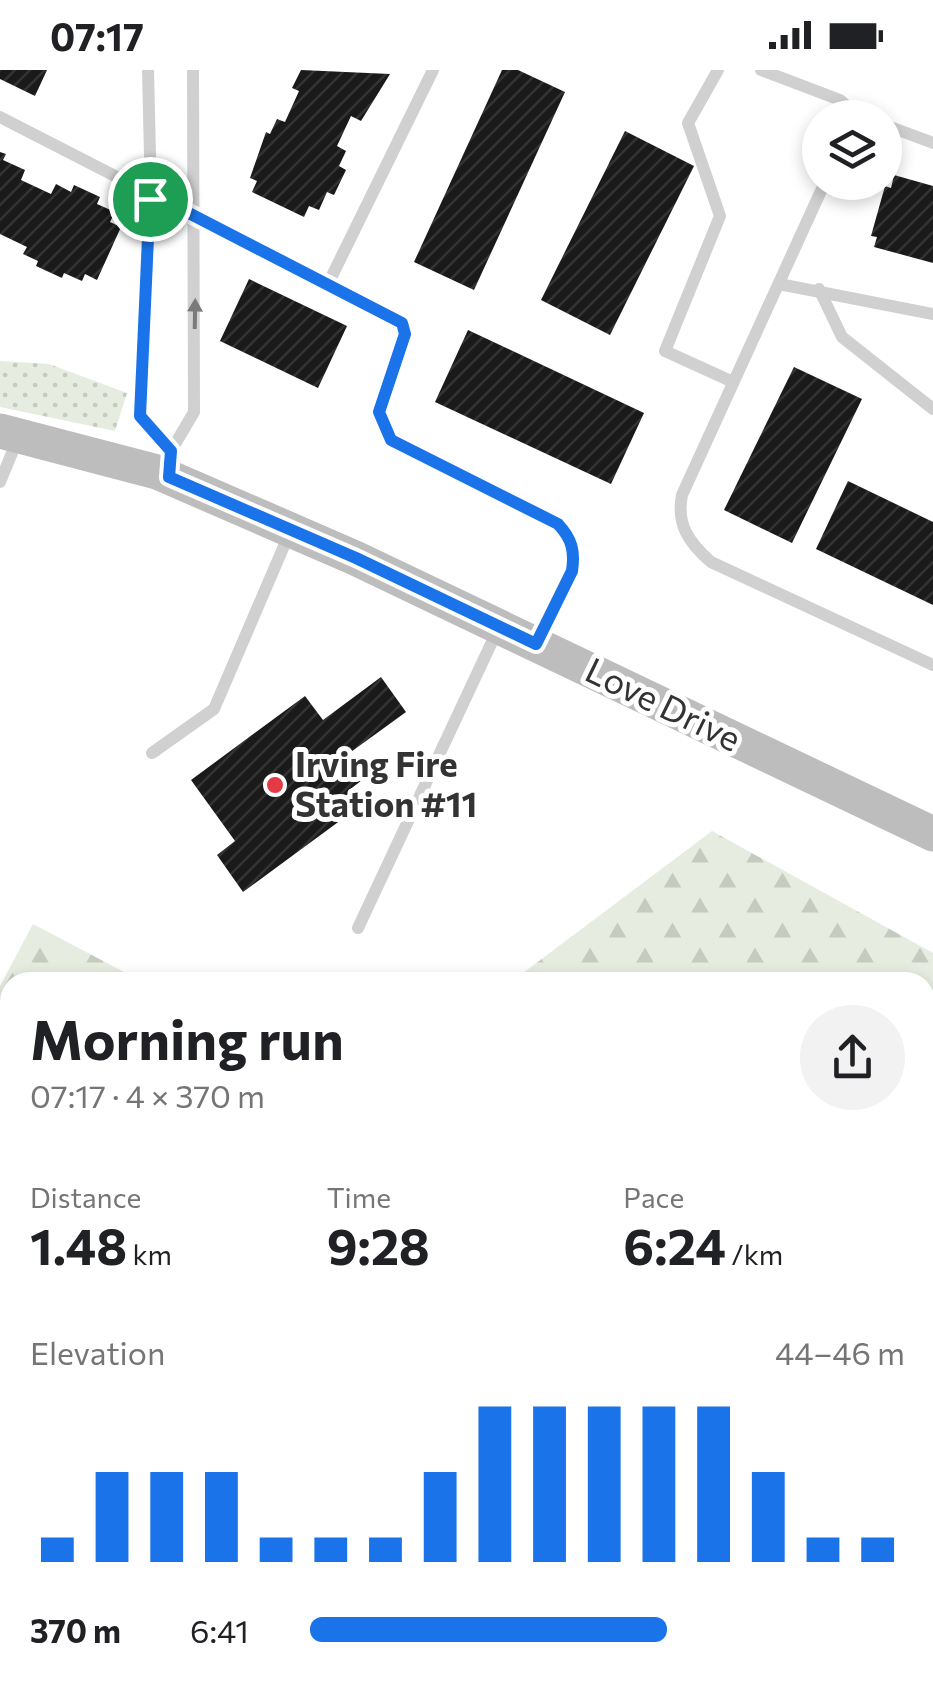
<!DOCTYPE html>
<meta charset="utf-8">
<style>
body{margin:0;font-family:Commissioner,sans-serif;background:#f2f2f2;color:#202124;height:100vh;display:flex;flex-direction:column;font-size:38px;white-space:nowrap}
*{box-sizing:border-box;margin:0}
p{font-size:32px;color:#757577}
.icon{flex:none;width:55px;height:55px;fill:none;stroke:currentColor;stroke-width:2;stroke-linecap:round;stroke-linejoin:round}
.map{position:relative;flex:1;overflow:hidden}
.drawer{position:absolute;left:0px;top:902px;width:935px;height:718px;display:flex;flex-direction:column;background:#fff;border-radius:30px 30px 0 0;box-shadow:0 5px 15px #0003}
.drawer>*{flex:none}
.fabs{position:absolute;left:802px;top:30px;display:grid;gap:20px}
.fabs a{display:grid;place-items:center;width:100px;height:100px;border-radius:50%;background:#fff;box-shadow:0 5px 15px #0003;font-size:50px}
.pin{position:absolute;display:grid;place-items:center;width:85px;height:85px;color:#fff;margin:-42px;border:5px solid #fff;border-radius:50%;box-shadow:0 2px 10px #0007}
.round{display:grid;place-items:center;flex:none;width:105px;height:105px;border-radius:52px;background:#f2f2f2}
.summary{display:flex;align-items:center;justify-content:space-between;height:170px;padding:0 30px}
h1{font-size:55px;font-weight:700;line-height:75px}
.metrics{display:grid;grid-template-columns:repeat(3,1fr);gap:15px;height:170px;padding:10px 30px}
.metrics div{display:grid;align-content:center}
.metrics b{font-size:50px;font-weight:700}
.metrics small{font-size:28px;font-weight:400}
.metrics p{font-size:28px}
.chart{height:280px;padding:20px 30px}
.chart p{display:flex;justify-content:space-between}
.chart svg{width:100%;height:180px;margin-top:10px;stroke:#1a73e8;stroke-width:6}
ul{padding:0 30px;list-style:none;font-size:32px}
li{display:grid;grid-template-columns:160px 120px 1fr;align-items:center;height:75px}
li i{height:25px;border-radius:12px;background:#1a73e8}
.status{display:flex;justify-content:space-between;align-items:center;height:70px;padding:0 50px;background:#fff;direction:ltr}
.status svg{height:28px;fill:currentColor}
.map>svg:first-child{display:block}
.grass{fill:url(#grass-dots)}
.forest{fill:url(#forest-firs)}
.building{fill:url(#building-hatch)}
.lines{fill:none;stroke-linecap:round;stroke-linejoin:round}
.lane{stroke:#d0d0d0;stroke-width:12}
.secondary{stroke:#bdbdbd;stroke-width:35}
.oneway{fill:#7a7a7a}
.route-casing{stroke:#fff;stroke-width:20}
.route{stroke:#1a73e8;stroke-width:12}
.poi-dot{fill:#e63946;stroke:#fff;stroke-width:4}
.labels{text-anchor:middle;stroke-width:10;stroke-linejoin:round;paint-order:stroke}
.street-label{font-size:35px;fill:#333;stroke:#fff}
.poi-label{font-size:35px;font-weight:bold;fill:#333;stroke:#fff;text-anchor:start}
</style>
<div class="status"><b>07:17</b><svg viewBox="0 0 49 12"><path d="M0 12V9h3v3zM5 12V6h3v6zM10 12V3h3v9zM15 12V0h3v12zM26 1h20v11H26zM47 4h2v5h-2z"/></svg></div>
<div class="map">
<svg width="933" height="1618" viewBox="0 0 933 1618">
<defs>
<pattern id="grass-dots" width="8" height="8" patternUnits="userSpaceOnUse" patternTransform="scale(2.5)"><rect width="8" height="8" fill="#e6ecdf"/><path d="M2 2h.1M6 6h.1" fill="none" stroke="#c6cbc0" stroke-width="1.8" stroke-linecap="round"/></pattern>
<pattern id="forest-firs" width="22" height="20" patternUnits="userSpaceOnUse" patternTransform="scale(2.5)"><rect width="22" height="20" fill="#e6ecdf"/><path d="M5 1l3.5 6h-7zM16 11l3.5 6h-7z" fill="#c6cbc0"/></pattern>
<pattern id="building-hatch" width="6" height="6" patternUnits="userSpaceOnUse" patternTransform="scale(2.5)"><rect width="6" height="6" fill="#1a1a1a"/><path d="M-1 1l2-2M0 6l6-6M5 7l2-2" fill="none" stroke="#333"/></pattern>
</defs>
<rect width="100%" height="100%" fill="#fff"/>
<polygon class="grass" points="0,291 49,294 127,323 115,361 0,337"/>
<g class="forest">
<polygon points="712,761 933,883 933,1412 925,1428 925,912 511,912"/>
<polygon points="33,854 143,912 10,912 10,1610 835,1610 831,1618 0,1618 0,916"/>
</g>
<g class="building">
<polygon points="0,0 47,0 35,26 0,9"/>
<polygon points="301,0 390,4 361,51 351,46 337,76 346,81 339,96 346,100 334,125 327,122 319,140 309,136 304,147 252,122 257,111 250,108 266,62 270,64 277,49 285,52 299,21 292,18"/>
<polygon points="502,0 518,0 565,22 474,220 414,192"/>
<polygon points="625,61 694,96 610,265 541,230"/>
<polygon points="0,82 6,84 3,90 25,100 21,110 51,124 56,114 71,122 74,115 100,127 97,134 115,142 110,152 121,157 97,210 85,204 82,211 64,203 62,208 36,196 38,191 23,184 27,177 0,164"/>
<polygon points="894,105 933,116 933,193 874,177 877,167 871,166 885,116 891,118"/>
<polygon points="249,209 347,256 318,318 220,271"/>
<polygon points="468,260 644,343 611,414 435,332"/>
<polygon points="794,297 862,329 792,473 724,440"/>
<polygon points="848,411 933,452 933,535 816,479"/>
<polygon points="381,607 406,642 344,687 361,711 349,720 360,736 243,822 217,785 235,771 191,710 305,626 323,650"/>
</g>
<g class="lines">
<g class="lane">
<polyline points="148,0 151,129 140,346 171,381"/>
<polyline points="718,0 688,53 720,146 665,281 733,312"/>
<polyline points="761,0 840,30 861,48"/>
<path d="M 0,47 L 402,253 L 405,264 L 379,342 L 391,371 L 558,454 C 572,469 575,481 572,501 L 536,574"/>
<polyline points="885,55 933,73"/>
<path d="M 825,112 L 682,425 C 676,454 689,473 711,492 L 933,595"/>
<polyline points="329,212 433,0"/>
<polyline points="779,214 933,244"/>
<polyline points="819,219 842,267 933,339"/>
<polyline points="169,404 171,381 194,342 193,0"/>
<polyline points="0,412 19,366"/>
<polyline points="152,683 214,639 290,462"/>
<polyline points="358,858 498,559"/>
</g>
<polyline class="secondary" points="0,361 157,402 355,488 933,764"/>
</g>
<defs><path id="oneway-solid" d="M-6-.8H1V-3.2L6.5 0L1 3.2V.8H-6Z" transform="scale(2.5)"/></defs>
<use class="oneway" href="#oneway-solid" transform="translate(195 244) rotate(-89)"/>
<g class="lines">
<g class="route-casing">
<path id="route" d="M 150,123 L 402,253 L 405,264 L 379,342 L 391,370 L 558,454 C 572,469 575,481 572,501 L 536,574 L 356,488 L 169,407 L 171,381 L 140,346 Z"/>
</g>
<use href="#route" class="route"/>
</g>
<circle class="poi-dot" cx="275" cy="715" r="10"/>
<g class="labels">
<g class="street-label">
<text transform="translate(663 635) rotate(26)" y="12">Love Drive</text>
</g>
<g class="poi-label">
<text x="295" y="707">Irving Fire<tspan x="295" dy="40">Station #11</tspan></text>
</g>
</g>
</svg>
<div class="fabs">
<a><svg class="icon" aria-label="layers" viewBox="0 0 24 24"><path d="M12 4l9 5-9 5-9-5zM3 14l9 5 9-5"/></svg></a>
</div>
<div class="pin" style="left:150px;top:129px;background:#1e9e55"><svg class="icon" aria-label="arrive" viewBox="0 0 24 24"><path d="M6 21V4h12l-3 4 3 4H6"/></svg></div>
<section class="drawer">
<div class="summary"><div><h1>Morning run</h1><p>07:17 · 4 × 370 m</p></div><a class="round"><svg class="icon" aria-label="share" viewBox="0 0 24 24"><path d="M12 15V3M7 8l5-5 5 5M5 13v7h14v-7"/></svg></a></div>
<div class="metrics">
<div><p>Distance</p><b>1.48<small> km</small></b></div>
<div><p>Time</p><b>9:28</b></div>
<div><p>Pace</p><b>6:24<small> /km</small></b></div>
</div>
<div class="chart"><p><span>Elevation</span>44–46 m</p>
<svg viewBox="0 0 160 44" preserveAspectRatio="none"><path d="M5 44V38M15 44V22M25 44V22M35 44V22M45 44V38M55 44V38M65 44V38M75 44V22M85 44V6M95 44V6M105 44V6M115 44V6M125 44V6M135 44V22M145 44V38M155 44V38"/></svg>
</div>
<ul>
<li><b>370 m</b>6:41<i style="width:60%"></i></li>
</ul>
</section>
</div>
